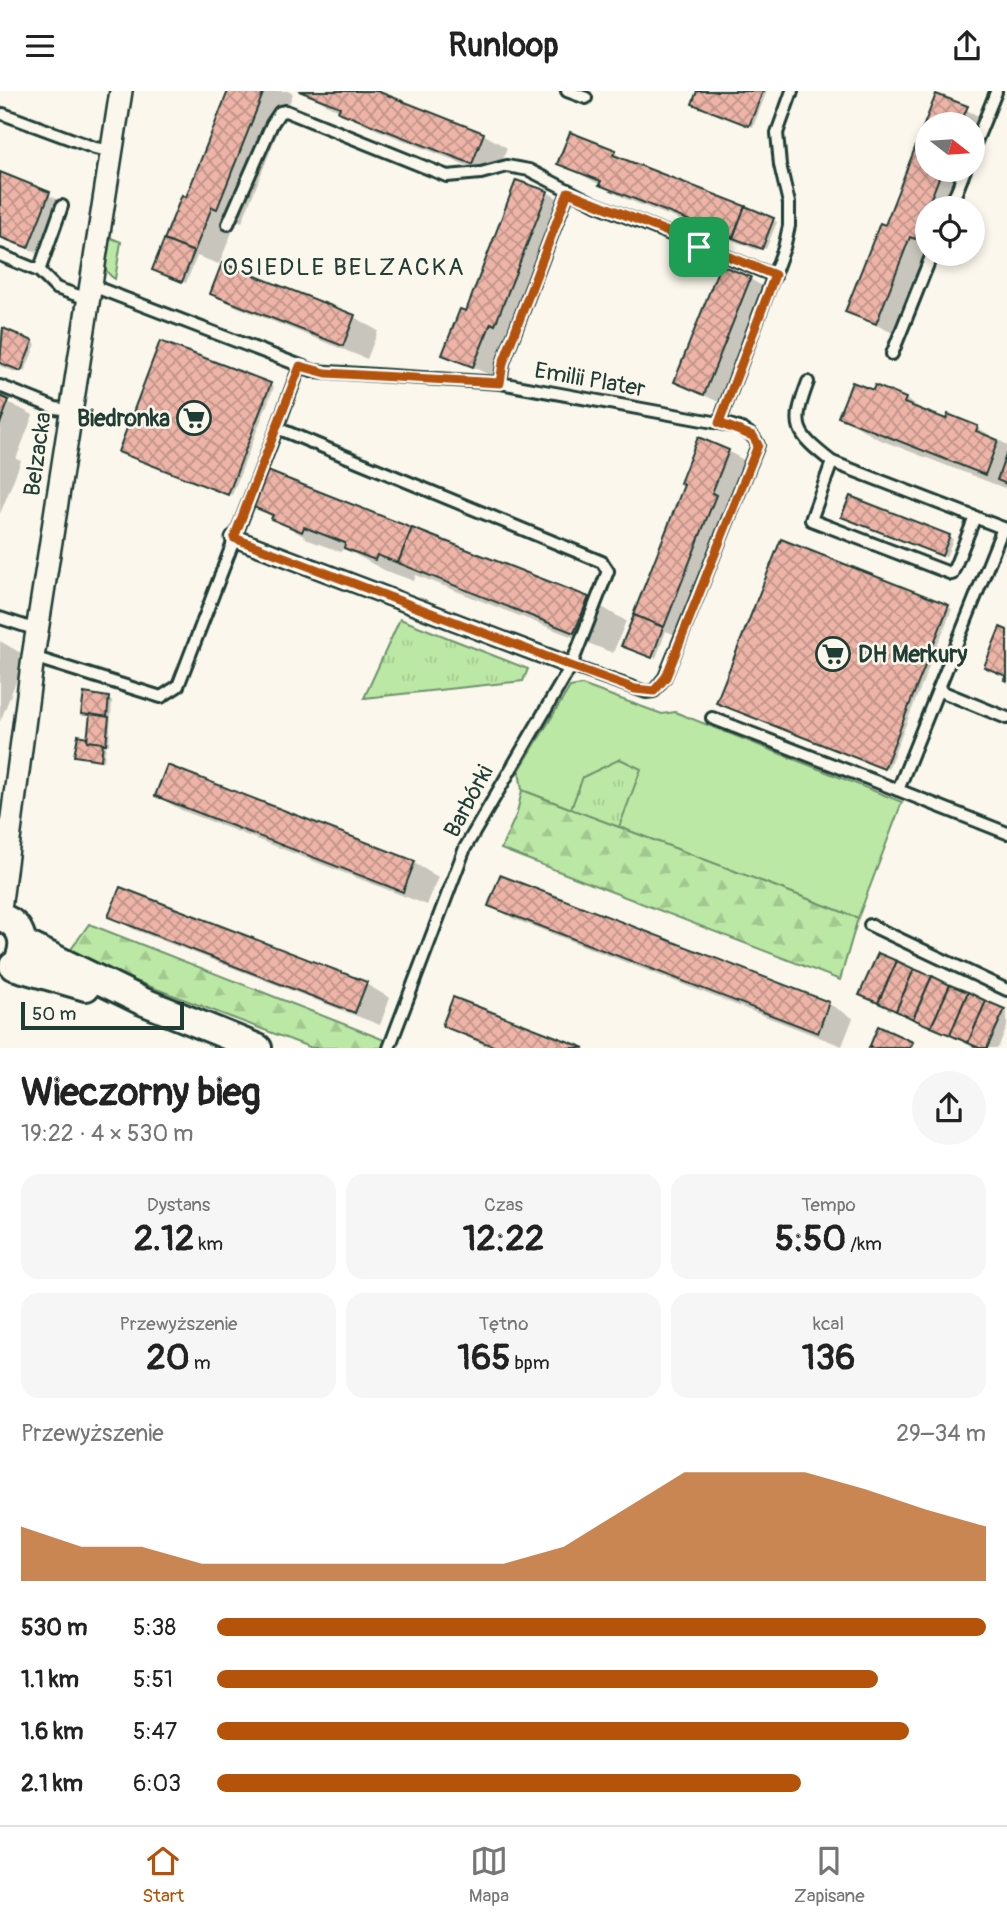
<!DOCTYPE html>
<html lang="pl">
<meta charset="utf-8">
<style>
body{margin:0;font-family:Pangolin,sans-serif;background:#f6f6f6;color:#222;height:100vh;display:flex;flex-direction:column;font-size:26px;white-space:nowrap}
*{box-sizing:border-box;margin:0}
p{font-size:23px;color:#767676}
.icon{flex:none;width:38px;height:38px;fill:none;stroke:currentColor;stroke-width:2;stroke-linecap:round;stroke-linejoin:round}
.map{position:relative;height:957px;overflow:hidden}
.drawer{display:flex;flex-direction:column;background:#fff;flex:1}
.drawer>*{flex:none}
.needle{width:46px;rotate:107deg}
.buttons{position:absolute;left:915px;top:21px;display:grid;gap:14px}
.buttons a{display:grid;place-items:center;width:70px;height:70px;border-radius:50%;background:#fff;box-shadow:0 4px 10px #0003;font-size:35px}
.scale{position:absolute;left:21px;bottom:18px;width:163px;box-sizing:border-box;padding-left:7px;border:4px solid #1f3d34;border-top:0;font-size:19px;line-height:24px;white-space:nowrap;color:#1f3d34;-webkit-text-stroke:5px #fbf7ec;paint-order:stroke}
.pin{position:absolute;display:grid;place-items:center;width:60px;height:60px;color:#fff;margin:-30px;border-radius:14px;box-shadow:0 4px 10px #0006}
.round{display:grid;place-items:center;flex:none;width:74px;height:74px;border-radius:37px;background:#f6f6f6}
.headline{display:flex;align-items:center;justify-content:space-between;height:119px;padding:0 21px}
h1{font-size:38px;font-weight:800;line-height:52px}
.figures{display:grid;grid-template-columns:repeat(3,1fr);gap:10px;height:119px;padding:7px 21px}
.figures div{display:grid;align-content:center;border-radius:18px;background:#f6f6f6;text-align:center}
.figures b{font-size:35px;font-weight:800}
.figures small{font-size:19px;font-weight:400}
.figures p{font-size:19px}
.chart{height:196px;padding:14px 21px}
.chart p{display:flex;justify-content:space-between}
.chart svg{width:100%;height:126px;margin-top:7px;fill:#b45309;opacity:.7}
ul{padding:0 21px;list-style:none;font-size:23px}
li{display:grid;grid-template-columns:112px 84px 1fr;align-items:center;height:52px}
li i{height:18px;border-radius:9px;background:#b45309}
header{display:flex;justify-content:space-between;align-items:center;height:91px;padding:0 21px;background:#fff;font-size:32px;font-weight:800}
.menu{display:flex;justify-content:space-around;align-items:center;height:98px;border-top:2px solid #e0e0e0;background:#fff;font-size:19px;color:#767676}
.menu a{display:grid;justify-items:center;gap:4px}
.menu .selected{color:#b45309}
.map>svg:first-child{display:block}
.grass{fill:#bce8a5;stroke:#6e926c;stroke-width:2}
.forest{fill:url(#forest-firs);stroke:#6e926c;stroke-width:2}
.park{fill:url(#park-tufts);stroke:#6e926c;stroke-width:2}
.shadow{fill:#0003}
.building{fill:url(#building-cross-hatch);stroke:#1f3d34;stroke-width:2}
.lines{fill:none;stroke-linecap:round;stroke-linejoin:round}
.service-casing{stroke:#1f3d34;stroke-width:16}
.pedestrian-casing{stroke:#1f3d34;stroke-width:21}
.minor-casing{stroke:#1f3d34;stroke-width:26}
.tertiary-casing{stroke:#1f3d34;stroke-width:32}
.service{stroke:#fbf7ec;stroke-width:10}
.pedestrian{stroke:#fbf7ec;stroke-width:16}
.minor{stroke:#fbf7ec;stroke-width:21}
.tertiary{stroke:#fbf7ec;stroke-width:26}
.route-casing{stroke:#fff;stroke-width:14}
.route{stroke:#b45309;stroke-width:9}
.labels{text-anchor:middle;stroke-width:5;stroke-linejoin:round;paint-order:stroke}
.street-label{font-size:23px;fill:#1f3d34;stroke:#fbf7ec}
.poi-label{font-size:23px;font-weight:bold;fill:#1f3d34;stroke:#fbf7ec;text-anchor:end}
.neighbourhood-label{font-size:24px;letter-spacing:2px;fill:#1f3d34;stroke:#fbf7ec}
</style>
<header><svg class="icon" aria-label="menu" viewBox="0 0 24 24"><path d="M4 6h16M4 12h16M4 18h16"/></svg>Runloop<svg class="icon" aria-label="share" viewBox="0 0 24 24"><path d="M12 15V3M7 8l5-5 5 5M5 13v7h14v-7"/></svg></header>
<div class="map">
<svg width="1007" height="957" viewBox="0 0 1007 957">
<defs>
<pattern id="forest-firs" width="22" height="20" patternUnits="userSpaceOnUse" patternTransform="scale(1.75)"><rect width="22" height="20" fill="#bce8a5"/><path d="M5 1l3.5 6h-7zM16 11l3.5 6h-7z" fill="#a1c88f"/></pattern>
<pattern id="park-tufts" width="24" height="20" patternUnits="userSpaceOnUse" patternTransform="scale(1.75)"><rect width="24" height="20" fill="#bce8a5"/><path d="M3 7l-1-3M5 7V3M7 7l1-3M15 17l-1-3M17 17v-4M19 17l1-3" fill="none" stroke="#a1c88f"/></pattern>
<pattern id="building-cross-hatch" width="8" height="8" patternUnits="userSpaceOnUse" patternTransform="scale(1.75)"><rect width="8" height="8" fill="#eeb4a7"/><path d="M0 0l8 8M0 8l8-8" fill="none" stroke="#c09489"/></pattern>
</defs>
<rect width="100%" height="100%" fill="#fbf7ec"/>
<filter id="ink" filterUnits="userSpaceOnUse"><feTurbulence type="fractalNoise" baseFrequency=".0143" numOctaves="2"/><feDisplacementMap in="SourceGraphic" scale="14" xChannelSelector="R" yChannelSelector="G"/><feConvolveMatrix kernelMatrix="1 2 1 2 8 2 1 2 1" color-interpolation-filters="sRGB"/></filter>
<g filter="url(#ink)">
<g class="grass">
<path d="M 111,147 L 121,151 L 115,188 C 99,179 105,163 107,148 Z"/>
<polygon points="582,594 662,623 675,621 902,711 858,827 522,699 519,680 570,596"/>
</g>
<g class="forest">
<polygon points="522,699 858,827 840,889 501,758 517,722"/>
<polygon points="89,833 387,950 383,957 312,957 67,864"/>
</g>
<g class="park">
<polygon points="400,528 528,578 523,590 364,607"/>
<polygon points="620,668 641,678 619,736 571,718 583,686"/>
</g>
<g class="shadow">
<polygon points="230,0 288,0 293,3 242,131 237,129 219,173 197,165 186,192 157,181"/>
<polygon points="302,0 376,0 483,43 507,57 496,86 365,34"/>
<polygon points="699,0 767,0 753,36 697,14"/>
<polygon points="937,5 991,31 973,77 973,33 928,33 928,79 972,79 957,117 928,117 928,163 901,246 847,220 886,136"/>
<polygon points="571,44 777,131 766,158 759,155 757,159 626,108 560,72"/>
<polygon points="0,83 62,110 41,163 0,147"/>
<polygon points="547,101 571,115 520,247 515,245 498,288 445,263 467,222"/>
<polygon points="750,188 774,202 729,316 676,291"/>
<polygon points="212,202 354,226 378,240 367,268 237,216"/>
<polygon points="0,238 36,253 25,280 16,277 15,281 0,275"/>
<polygon points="161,252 274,296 232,404 123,362"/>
<polygon points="0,307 33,324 16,368 21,370 0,423"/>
<polygon points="905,308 936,326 947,330 949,325 978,337 1007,354 1007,398 878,348 840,325"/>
<polygon points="728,360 752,374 735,417 740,419 688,549 666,540 656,567 627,556 686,394"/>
<polygon points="851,407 953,448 946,466 847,427"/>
<polygon points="253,414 588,508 626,530 613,562 416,484 414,490 384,479 343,457 341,461 311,450"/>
<polygon points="948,516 952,518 888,678 722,614"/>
<polygon points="0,550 26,565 0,631"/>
<polygon points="86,604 112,610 109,654 106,653 104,670 76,664 80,646 89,648 93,626 83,622"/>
<polygon points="157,705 414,772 438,786 427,814 181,719"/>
<polygon points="501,786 829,913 853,927 842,955 514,828 490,814"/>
<polygon points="110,825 366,893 390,907 380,934 135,839"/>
<polygon points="1004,919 1007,921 1007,936 998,957 980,957"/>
<polygon points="444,935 580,957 490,957"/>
</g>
<g class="building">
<polygon points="228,0 264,0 217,118 212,116 194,161 164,149 182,104 186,106"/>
<polygon points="299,0 377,0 484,42 472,73 338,21 340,16"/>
<polygon points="697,0 763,0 749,35 692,13"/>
<polygon points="936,3 968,15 960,33 928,33 928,79 942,79 915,148 910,146 876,233 845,221 880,132 885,134"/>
<polygon points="570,41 616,59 613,64 745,115 733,147 599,94 601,90 557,73"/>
<polygon points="0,81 50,101 28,157 0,146"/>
<polygon points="516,89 548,100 495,234 491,232 473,276 442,264 460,218 466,220"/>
<polygon points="745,115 774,127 762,158 733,147"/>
<polygon points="164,149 194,161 182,191 152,179"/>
<polygon points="222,172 355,224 343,255 210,203"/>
<polygon points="720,174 751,186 704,304 674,291"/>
<polygon points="3,237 33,250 21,280 0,272"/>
<polygon points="160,250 271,292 228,404 118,361"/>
<polygon points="852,291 873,299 875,294 906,307 904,312 946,328 948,323 978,335 976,340 998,349 985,384 838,326"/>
<polygon points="0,305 9,309 0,333"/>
<polygon points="698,346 729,359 712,402 716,404 664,536 633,524 684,394 680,392"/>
<polygon points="1006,364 1007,365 1007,393 997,389"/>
<polygon points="265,379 412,437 398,472 377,464 375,469 344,457 345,452 304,436 302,441 271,428 273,424 251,415"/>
<polygon points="850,405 950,444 942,465 841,426"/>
<polygon points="412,437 589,506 574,542 398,472"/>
<polygon points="781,448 949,514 884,678 716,612"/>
<polygon points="634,524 663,536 652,567 621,555"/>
<polygon points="1000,536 1007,539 1007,590 1004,589 1006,585 984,576"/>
<polygon points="84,602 109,606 107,626 81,623"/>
<polygon points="90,623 109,626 106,653 87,650"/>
<polygon points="78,644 87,646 87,650 103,652 101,669 74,665"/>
<polygon points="167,674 415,770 403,801 155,705"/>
<polygon points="500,784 829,911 818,942 488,815"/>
<polygon points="120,796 367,891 355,922 108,826"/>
<polygon points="878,862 897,870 878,912 859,904"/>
<polygon points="897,870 914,878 896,920 878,912"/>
<polygon points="914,878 932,885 913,928 896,920"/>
<polygon points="932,885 950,894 931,936 913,928"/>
<polygon points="950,894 968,901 950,944 931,936"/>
<polygon points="968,901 986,910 968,952 950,944"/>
<polygon points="453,906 585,957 498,957 442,935"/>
<polygon points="986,910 1005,918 987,957 979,957 968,952"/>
<polygon points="878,935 913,951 910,957 869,957"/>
</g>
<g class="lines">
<g class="service-casing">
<g id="service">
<polyline points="567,0 586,7"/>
<polyline points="3,23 95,57 112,60"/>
<polyline points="973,58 996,1"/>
<polyline points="950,117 965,79"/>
<polyline points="228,133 272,33 280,21 286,20 447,85 481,82 507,75 529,79 595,113 775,185"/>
<polyline points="0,164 39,180 56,197 88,208"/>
<polyline points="39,180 62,115"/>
<polyline points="90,194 314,280 500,292 719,332"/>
<polyline points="892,263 932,163"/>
<polyline points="300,275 277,337 602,471 608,480 571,575"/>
<path d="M 808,291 C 791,336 795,342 832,371 L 1003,437"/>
<polyline points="500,292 503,272 568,101"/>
<polyline points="0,295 55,317 70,319"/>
<polyline points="832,371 811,429 952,483 975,426"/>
<polyline points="1007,439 1003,437 898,699 1007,742"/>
<polyline points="0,527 37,539"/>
<polyline points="33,566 161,606 178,595 277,337"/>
<polyline points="938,599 1007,627"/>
<polyline points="712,627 898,699"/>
<polyline points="870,834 1007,899"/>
<path d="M 389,957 L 465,757 L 571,575 L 646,601 L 654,600 L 665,586 L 758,354 C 752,338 734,335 719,332 L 784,157 L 789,135 L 789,112 L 780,74 L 777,42 L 792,0"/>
</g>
</g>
<g class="pedestrian-casing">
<polyline id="pedestrian" points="234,447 571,575"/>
</g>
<g class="minor-casing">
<polyline id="minor" points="0,818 33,566 121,0"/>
</g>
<g class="tertiary-casing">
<g id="tertiary">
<path d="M 0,826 C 20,832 27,849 19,868"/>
<polyline points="23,852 142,910 258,957"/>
<polyline points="13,875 86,896"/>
</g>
</g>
<use href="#service" class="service"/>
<use href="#pedestrian" class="pedestrian"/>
<use href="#minor" class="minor"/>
<use href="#tertiary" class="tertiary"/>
</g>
</g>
<g class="lines" filter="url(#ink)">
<g class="route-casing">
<polygon id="route" points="568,101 775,184 719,332 753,345 758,354 755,362 666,586 654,600 635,598 571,575 234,447 300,275 326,282 500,292 503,272"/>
</g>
<use href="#route" class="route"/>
</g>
<defs>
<g id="supermarket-ring" transform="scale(1.75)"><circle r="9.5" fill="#fbf7ec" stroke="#1f3d34" stroke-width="1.5"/><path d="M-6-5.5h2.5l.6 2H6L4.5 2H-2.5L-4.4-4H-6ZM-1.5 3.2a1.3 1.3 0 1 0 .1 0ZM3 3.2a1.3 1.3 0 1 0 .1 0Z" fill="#1f3d34"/></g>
</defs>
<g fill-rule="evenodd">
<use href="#supermarket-ring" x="194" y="327"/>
<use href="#supermarket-ring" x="833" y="563"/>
</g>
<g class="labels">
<g class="street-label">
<text transform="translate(590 288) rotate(10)" y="8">Emilii Plater</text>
<text transform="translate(37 363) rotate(-82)" y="8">Belzacka</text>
<text transform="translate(468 710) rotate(-62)" y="8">Barbórki</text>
</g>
<g class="poi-label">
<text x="170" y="335">Biedronka</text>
<text x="858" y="571" text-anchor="start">DH Merkury</text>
</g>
<g class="neighbourhood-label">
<text x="344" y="184">OSIEDLE BELZACKA</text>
</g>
</g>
</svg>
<div class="buttons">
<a><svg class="needle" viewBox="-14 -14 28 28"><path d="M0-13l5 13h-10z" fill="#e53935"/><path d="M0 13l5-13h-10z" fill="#767676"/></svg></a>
<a><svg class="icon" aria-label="locate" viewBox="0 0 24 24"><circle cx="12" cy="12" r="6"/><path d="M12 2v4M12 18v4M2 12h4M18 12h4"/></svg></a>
</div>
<div class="scale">50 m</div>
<div class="pin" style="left:699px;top:156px;background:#1e9e55"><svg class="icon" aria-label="arrive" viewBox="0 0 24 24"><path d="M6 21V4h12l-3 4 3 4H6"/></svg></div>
</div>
<section class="drawer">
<div class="headline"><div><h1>Wieczorny bieg</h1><p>19:22 · 4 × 530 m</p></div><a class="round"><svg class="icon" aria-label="share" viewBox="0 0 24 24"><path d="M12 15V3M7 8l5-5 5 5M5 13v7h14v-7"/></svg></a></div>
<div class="figures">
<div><p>Dystans</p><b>2.12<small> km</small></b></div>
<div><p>Czas</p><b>12:22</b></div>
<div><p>Tempo</p><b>5:50<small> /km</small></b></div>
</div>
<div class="figures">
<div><p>Przewyższenie</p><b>20<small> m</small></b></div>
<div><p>Tętno</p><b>165<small> bpm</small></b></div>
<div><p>kcal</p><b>136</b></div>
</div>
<div class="chart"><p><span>Przewyższenie</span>29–34 m</p>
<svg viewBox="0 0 160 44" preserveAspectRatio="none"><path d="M0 44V25L10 32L20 32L30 38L40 38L50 38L60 38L70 38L80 38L90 32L100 19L110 6L120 6L130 6L140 12L150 19L160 25V44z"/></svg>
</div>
<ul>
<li><b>530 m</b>5:38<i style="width:100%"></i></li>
<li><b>1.1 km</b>5:51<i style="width:86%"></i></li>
<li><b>1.6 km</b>5:47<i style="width:90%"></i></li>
<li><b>2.1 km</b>6:03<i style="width:76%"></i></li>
</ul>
</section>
<nav class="menu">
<a class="selected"><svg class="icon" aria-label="home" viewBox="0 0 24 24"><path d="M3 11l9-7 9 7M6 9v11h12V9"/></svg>Start</a>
<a><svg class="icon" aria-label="map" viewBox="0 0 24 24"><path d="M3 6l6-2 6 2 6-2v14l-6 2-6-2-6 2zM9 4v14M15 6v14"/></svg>Mapa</a>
<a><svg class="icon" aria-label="saved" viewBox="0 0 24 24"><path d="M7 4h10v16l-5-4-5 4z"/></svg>Zapisane</a>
</nav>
